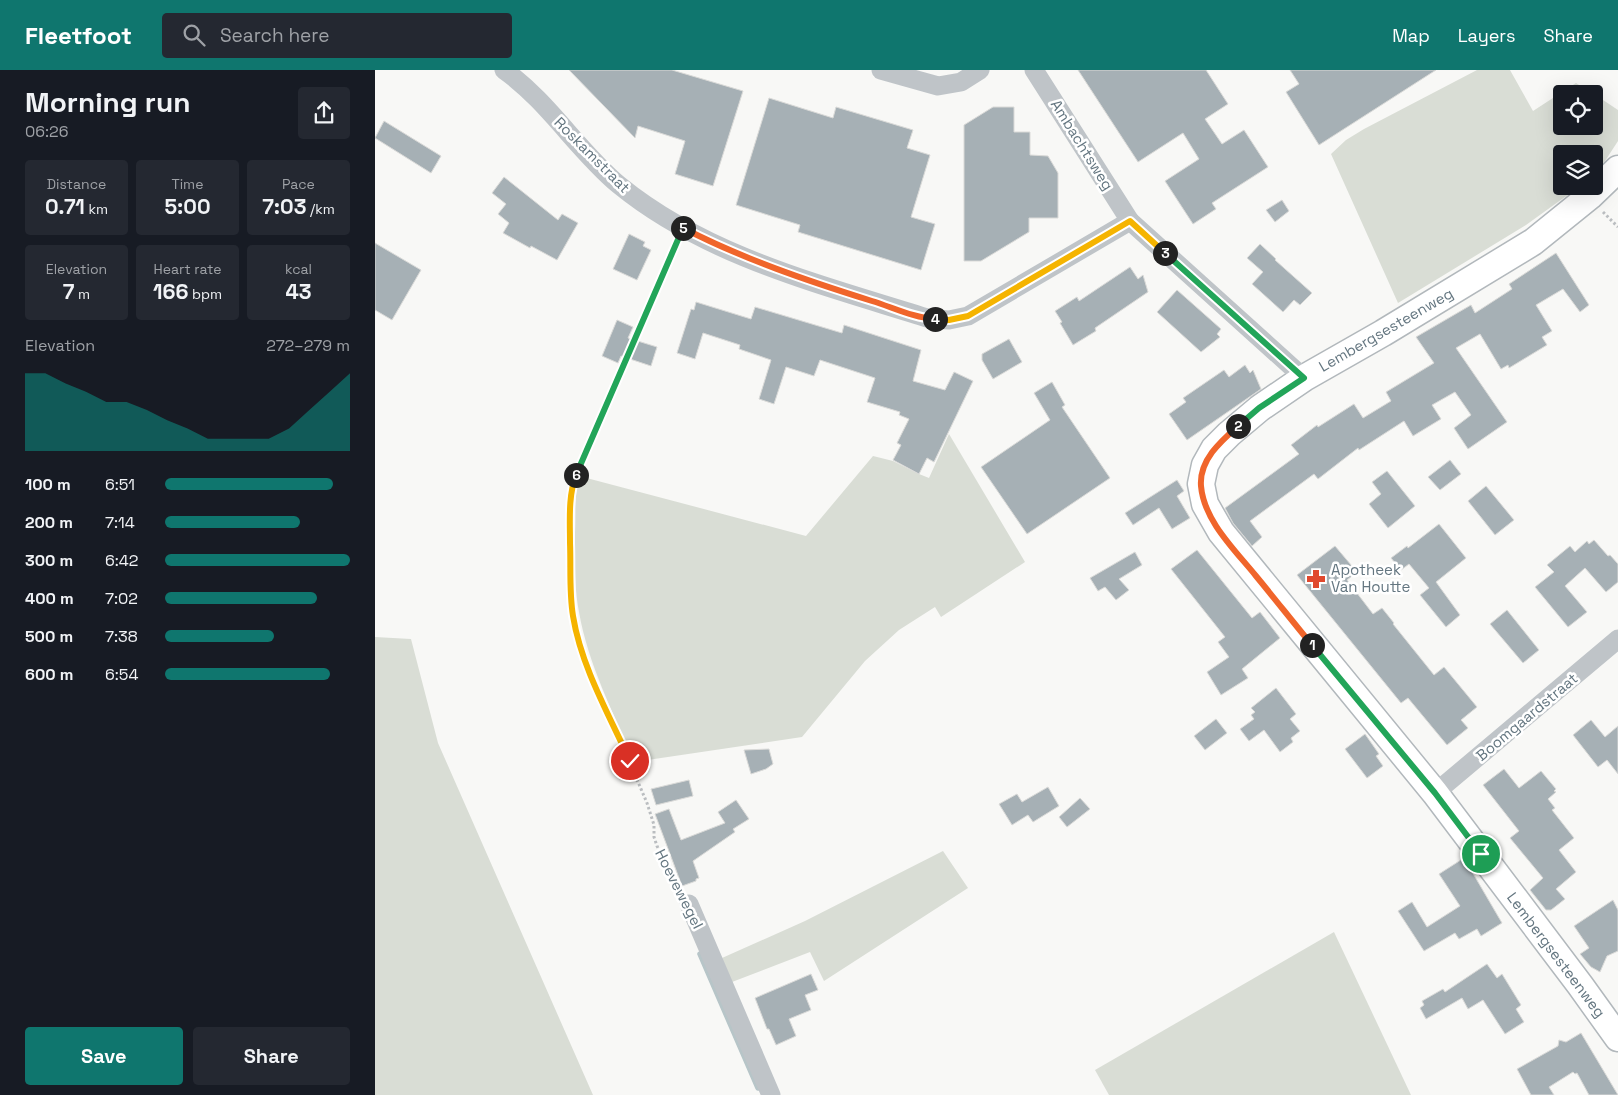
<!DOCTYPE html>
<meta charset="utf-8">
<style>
body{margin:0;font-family:"Space Grotesk",sans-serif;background:#242831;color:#f1f3f6;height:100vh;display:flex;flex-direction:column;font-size:19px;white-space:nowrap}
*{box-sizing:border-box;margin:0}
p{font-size:16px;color:#9ea1a6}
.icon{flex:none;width:28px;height:28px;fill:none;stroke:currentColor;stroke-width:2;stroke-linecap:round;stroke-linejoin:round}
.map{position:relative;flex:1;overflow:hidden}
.panel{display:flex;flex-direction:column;background:#171b24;width:375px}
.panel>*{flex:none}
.fabs{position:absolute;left:1178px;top:15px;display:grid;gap:10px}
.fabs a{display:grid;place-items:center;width:50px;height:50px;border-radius:5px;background:#171b24;box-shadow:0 5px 20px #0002;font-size:25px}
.pin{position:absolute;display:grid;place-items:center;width:42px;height:42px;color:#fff;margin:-21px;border:2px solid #fff;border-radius:50%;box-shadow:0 1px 5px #0007}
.km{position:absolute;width:25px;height:25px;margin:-12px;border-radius:50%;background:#222;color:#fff;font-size:14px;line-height:25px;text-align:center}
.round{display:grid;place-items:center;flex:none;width:52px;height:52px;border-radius:5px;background:#242831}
.summary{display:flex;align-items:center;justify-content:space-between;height:85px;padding:0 25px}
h1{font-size:28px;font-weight:700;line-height:38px}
.metrics{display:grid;grid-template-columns:repeat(3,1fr);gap:8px;height:85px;padding:5px 25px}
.metrics div{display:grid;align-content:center;border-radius:5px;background:#242831;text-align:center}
.metrics b{font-size:21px;font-weight:700}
.metrics small{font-size:14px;font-weight:400}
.metrics p{font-size:14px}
.chart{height:140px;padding:10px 25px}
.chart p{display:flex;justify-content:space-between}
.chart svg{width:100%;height:90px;margin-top:5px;fill:#0f766e;opacity:.7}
.cta{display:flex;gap:10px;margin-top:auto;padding:10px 25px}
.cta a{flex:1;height:58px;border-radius:5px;background:#0f766e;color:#fff;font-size:20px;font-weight:700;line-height:58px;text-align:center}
.cta a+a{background:#242831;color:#f1f3f6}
ul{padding:0 25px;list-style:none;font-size:16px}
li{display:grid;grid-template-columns:80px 60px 1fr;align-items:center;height:38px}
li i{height:12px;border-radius:6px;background:#0f766e}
header{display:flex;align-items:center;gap:30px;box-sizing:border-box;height:70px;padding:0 25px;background:#0f766e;color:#fff}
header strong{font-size:24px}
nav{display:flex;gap:28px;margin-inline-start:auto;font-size:18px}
.search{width:350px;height:45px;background:#242831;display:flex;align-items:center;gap:12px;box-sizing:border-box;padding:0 18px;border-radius:5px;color:#9ea1a6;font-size:19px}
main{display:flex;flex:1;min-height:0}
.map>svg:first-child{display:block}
.green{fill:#d9ddd5}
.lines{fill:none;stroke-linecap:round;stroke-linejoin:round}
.stream{stroke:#b7c5c8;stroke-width:5.5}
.building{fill:#a6b0b5;stroke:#dadad8}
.secondary-casing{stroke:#b2b8bc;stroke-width:29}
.path{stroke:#babdc0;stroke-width:3;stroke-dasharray:2.5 2.5;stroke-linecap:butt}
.street{stroke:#bfc4c8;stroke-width:19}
.secondary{stroke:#fff;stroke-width:26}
.split-1-casing{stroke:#fff;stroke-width:10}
.split-2-casing{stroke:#fff;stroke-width:10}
.split-3-casing{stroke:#fff;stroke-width:10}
.split-4-casing{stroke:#fff;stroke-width:10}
.split-5-casing{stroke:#fff;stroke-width:10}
.split-6-casing{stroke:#fff;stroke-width:10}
.split-7-casing{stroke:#fff;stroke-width:10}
.split-1{stroke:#22a559;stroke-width:6}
.split-2{stroke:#f0652b;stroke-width:6}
.split-3{stroke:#22a559;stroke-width:6}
.split-4{stroke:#f5b400;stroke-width:6}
.split-5{stroke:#f0652b;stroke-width:6}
.split-6{stroke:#22a559;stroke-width:6}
.split-7{stroke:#f5b400;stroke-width:6}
.labels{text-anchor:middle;stroke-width:5;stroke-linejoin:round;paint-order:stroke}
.street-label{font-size:15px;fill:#647680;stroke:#fff}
.poi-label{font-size:15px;fill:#647680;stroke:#fff;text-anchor:start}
</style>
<header>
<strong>Fleetfoot</strong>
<div class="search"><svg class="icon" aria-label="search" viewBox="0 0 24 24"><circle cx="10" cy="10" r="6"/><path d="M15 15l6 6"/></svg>Search here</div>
<nav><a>Map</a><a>Layers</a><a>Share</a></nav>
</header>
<main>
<section class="panel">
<div class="summary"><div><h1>Morning run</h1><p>06:26</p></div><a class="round"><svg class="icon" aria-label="share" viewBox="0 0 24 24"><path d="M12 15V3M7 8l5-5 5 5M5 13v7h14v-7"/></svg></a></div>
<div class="metrics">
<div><p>Distance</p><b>0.71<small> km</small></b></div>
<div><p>Time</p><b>5:00</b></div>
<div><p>Pace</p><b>7:03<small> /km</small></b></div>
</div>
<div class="metrics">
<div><p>Elevation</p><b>7<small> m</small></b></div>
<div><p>Heart rate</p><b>166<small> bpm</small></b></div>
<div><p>kcal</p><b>43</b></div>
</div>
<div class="chart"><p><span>Elevation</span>272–279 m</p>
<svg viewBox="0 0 160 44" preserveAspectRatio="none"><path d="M0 44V6L10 6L20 11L30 15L40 20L50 20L60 24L70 29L80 33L90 38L100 38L110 38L120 38L130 33L140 24L150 15L160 6V44z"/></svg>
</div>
<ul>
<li><b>100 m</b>6:51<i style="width:91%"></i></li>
<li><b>200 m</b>7:14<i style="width:73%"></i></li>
<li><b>300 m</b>6:42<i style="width:100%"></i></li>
<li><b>400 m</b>7:02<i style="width:82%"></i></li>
<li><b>500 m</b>7:38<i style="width:59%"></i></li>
<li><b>600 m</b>6:54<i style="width:89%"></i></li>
</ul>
<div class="cta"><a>Save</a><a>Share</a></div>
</section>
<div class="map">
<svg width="1243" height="1025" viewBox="0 0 1243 1025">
<rect width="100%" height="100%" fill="#f8f8f6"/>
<g class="green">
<polygon points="1102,0 1135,0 1158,41 1201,13 1218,24 1186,24 1186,56 1219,56 1219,24 1243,40 1243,71 1230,91 1219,103 1219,84 1186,84 1186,116 1205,116 1151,155 1023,233 956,84 971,70 989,59"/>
<path d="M 574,364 L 650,492 L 566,547 L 560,537 L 524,560 L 490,591 L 427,667 L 259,692 C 239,644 213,594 204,542 C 199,516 200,489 200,463 C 201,444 199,424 204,406 L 431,466 L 498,386 L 518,391 L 544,404 L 554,408 Z"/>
<polygon points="0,567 36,569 63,673 218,1025 0,1025"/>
<polygon points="568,781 593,818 449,911 435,882 357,912 347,888 430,851"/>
<polygon points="959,862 1036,1025 734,1025 720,1000"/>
</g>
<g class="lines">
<polyline class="stream" points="325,884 383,1018"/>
</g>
<g class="building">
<polygon points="194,0 297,0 368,21 338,116 300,104 310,71 263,56 260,68"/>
<polygon points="703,0 831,0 853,34 830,49 847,74 869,60 893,97 837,133 841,139 818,154 790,111 824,89 808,63 763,92"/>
<polygon points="915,0 1061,0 944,75 911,22 924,14"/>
<polygon points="394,28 458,48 461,37 538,60 532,78 555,85 536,147 560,154 546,200 423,162 425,155 361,135"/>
<polygon points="618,37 639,37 639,62 655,62 655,85 673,86 683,103 683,148 654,148 654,162 606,191 589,191 589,55"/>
<polygon points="9,51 66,86 56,103 0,68"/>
<polygon points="129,107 183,150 187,144 203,153 182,190 156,176 155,178 128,163 134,153 123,144 131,134 117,123"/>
<polygon points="907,130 914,141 900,152 891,140"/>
<polygon points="254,164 270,172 268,176 276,180 262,210 238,199"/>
<polygon points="0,173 46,200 17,250 0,240"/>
<polygon points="885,174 901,189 900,190 937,223 925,235 919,230 908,242 877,214 888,202 872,188"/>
<polygon points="1181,183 1214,235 1205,242 1188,219 1161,235 1177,261 1167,267 1172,275 1134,298 1133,295 1126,299 1105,264 1081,278 1132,352 1093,379 1079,358 1096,345 1080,322 1057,335 1066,349 1038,366 1029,351 984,380 983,378 943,409 939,404 875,451 887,467 877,476 858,453 850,438 924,384 916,375 942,355 943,357 979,334 988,348 1016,331 1011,322 1059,293 1041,267 1096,235 1100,243 1137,219 1134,214"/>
<polygon points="755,197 763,209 768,205 773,222 720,258 721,261 698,275 685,253 687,252 680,241 702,227 704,231"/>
<polygon points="802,220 846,259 842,264 845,267 826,282 782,242"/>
<polygon points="321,232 376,249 380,237 467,263 469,255 546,280 538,311 570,320 579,302 598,311 559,392 552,388 544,404 518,390 526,375 522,373 534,349 524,345 525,342 492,332 500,308 445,290 439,306 411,297 399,334 384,329 396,290 364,279 365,275 328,263 320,289 302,283 316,239 319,240"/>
<polygon points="242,250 258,257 253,268 282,277 276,296 246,286 243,293 227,286"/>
<polygon points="634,269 647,292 618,309 607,290 607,284"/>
<polygon points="870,295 875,303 878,300 886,319 812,370 794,344 811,332 808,328 849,300 854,307"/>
<polygon points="677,312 690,335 687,337 735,408 652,464 606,397 675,350 659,323"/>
<polygon points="1075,390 1086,404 1065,420 1053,407"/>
<polygon points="1012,401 1040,436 1013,458 994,434 1006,424 997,412"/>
<polygon points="802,410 809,421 802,426 815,448 797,459 784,438 758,455 750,443"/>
<polygon points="1111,416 1139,450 1120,465 1093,431"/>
<polygon points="1064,454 1091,488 1061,512 1085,545 1071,557 1045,525 1054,518 1034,494 1026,500 1016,488 1032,476 1033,478"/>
<polygon points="1219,470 1233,486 1235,485 1243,494 1243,512 1231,522 1210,498 1190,516 1212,542 1193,557 1160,517 1179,502 1172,495 1195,476 1200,482 1212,471 1214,474"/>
<polygon points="960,476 982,502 972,510 998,544 1007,538 1019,553 1018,554 1059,605 1069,597 1102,637 1086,650 1093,658 1072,675 1033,628 1026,633 922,505"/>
<polygon points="822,480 877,548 885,542 905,568 867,599 873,608 846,625 832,602 854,587 843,572 850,567 796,499"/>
<polygon points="760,482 767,495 744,509 754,520 741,530 730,517 723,521 715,508"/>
<polygon points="1132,540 1164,580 1148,593 1115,554"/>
<polygon points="901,618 921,644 915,649 925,661 916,668 918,672 905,682 889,660 874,671 865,659 879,649 876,645 880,642 876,638"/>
<polygon points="841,649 852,663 830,680 819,666"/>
<polygon points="1216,650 1230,667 1243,656 1243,704 1232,690 1223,697 1198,665"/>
<polygon points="990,664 1004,684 1001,686 1008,696 992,708 970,679"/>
<polygon points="394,679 398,694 391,699 376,704 369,680"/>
<polygon points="1129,699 1144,718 1166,701 1181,719 1179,721 1181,722 1173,729 1180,738 1177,740 1199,768 1184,780 1201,802 1181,819 1190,829 1176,840 1171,840 1155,820 1168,808 1135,768 1144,761 1108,715"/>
<polygon points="314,710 318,726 281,735 276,719"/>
<polygon points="673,717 684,736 658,752 653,745 637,755 624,734 642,724 647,732"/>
<polygon points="705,728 715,739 692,757 684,747"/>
<polygon points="361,730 374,749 358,759 360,762 318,791 324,808 321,809 321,811 307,816 280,744 294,739 306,770 350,753 343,742"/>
<polygon points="1089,788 1127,853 1106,866 1102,859 1084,869 1080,863 1049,881 1023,841 1037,832 1052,857 1085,836 1064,804"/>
<polygon points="1238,830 1243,840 1243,881 1232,886 1225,902 1216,897 1205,884 1214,878 1199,856"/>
<polygon points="1112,894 1122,908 1127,904 1146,935 1141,939 1149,952 1130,964 1108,930 1093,939 1087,928 1051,949 1045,938 1049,935 1047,931 1068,919 1070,922"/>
<polygon points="436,904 443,920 430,925 436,940 414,949 421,966 401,975 394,959 392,959 380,928"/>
<polygon points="1206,963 1243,1025 1214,1025 1202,1003 1200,1004 1198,1002 1174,1017 1179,1025 1156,1025 1142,999 1183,976 1184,970 1191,972"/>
</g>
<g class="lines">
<g class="secondary-casing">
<polyline id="secondary" points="1243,99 1215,126 1158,172 1008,263 929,308 885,338 854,364 839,379 830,395 826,414 830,434 846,462 1060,723 1205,915 1243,968"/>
</g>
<g class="path">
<polyline points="1228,142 1243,157"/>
<polyline points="301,173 198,413 195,448 195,520 201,560 215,600 272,733 279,755 279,767 282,776 305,821"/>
</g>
<g class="street">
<path d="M 129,0 C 173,31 203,81 244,115 C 332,187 448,215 555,249 L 574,250 L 593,246 L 755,151 L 929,308"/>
<polyline points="506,0 563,16 586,12 605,0"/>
<polyline points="659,0 755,151"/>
<polyline points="1060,723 1243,569"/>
<polyline points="314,834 396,1025"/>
</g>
<use href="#secondary" class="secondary"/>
</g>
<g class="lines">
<g class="split-1-casing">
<polyline id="split-1" points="937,575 1060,723 1106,784"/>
</g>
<g class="split-2-casing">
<path id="split-2" d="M 863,356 C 846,371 824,390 826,416 C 829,451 860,480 881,506 C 900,529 918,552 937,575"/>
</g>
<g class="split-3-casing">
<polyline id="split-3" points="790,183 929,308 884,338 863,356"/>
</g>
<g class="split-4-casing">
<polyline id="split-4" points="560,249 574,250 593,246 755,151 790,183"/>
</g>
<g class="split-5-casing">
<path id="split-5" d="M 308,158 C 368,189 433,211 497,231 C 517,237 539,248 560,249"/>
</g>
<g class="split-6-casing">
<polyline id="split-6" points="201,405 308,158"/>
</g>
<g class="split-7-casing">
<path id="split-7" d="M 201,405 C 193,426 195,451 195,473 C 196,497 194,522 198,546 C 206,596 234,645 255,691"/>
</g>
<use href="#split-1" class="split-1"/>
<use href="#split-2" class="split-2"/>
<use href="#split-3" class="split-3"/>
<use href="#split-4" class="split-4"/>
<use href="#split-5" class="split-5"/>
<use href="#split-6" class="split-6"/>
<use href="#split-7" class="split-7"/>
</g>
<defs>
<g id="pharmacy-bare" transform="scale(1.5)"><path d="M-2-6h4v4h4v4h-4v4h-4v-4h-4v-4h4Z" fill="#e0492e" stroke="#fff" stroke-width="2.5" paint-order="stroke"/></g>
</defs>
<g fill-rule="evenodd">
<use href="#pharmacy-bare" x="941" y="509"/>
</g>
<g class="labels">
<g class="street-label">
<text transform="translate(707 75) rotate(58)" y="5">Ambachtsweg</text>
<text transform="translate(217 85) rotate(45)" y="5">Roskamstraat</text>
<text transform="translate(1011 260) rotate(-30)" y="5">Lembergsesteenweg</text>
<text transform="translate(1152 647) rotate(-40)" y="5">Boomgaardstraat</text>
<text transform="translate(304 819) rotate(63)" y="5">Hoevewegel</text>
<text transform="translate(1181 885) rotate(53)" y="5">Lembergsesteenweg</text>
</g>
<g class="poi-label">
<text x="956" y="505">Apotheek<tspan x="956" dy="17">Van Houtte</tspan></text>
</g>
</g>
</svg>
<div class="fabs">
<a><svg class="icon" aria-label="locate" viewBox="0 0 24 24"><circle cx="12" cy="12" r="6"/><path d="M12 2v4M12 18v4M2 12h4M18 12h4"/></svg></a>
<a><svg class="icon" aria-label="layers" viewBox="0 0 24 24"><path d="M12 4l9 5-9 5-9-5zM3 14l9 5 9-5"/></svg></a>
</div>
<div class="pin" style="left:1106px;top:784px;background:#1e9e55"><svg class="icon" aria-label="arrive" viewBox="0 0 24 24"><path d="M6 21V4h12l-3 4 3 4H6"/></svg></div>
<div class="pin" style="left:255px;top:691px;background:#d93025"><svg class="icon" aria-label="check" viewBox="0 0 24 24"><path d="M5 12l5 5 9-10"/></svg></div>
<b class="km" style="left:937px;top:575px">1</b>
<b class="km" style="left:863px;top:356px">2</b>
<b class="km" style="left:790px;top:183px">3</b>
<b class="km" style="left:560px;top:249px">4</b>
<b class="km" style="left:308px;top:158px">5</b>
<b class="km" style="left:201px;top:405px">6</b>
</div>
</main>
